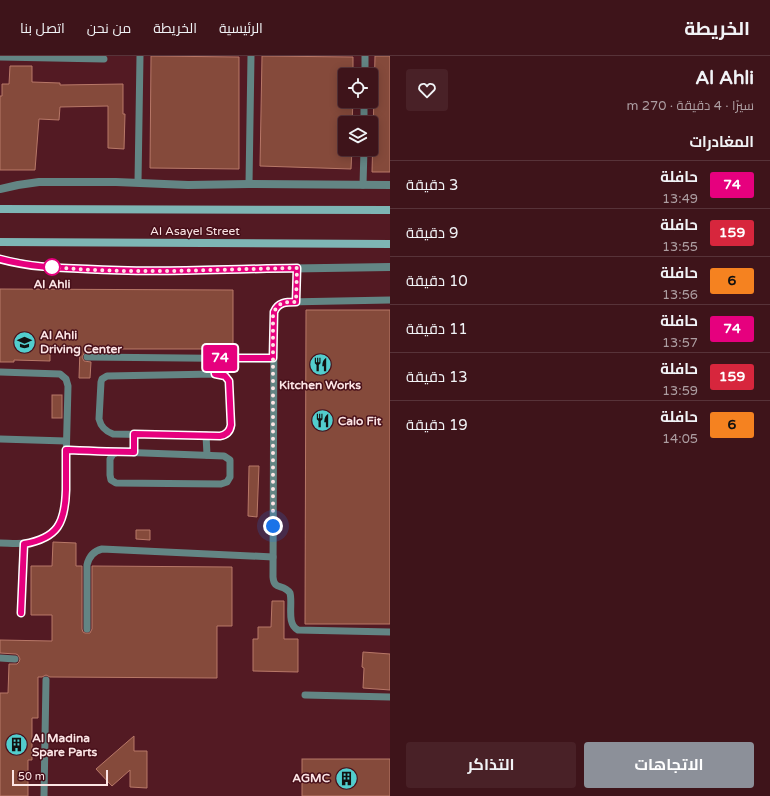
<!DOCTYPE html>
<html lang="ar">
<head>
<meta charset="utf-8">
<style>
	:root { --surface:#3e141a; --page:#492127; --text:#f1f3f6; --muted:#ad9ea2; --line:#573339; --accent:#8c9099 }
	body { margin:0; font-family:"Varela Round",Cairo,sans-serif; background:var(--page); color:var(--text); direction:rtl; height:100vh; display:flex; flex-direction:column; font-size:15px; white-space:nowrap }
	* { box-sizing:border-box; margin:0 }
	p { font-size:13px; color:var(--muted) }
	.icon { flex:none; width:22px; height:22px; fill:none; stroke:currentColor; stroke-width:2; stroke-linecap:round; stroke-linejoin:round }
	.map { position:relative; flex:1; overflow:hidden; direction:ltr }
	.details { display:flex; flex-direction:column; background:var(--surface); width:380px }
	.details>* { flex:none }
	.badge { padding:0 8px; border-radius:3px; font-size:14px; line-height:26px }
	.controls { position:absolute; left:338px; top:12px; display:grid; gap:8px }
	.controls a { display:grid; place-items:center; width:40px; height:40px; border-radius:4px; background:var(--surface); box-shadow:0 2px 10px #0003,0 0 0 1px var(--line); font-size:20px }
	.scale { position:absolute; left:12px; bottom:10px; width:96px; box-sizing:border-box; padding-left:4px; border:2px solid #fce5e5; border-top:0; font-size:11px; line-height:14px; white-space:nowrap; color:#fce5e5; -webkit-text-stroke:3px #470f19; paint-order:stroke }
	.you { position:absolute; width:20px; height:20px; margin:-10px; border:3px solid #fff; border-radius:50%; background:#1a73e8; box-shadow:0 0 0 6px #1a73e833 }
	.map>.badge { position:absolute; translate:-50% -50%; box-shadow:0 0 0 2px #fff }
	h2 { padding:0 16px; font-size:15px; line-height:36px }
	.round { display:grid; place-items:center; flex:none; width:42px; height:42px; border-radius:4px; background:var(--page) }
	.overview { display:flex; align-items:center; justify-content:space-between; height:68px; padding:0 16px }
	h1 { font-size:19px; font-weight:700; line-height:30px }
	.primary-button { display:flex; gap:8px; margin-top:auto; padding:8px 16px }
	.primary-button a { flex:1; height:46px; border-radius:4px; background:var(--accent); color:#fff; font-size:16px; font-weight:700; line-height:46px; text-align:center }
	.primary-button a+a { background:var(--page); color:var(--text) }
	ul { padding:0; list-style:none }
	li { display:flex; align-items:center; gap:12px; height:48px; padding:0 16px; border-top:1px solid var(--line) }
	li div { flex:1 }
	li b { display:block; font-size:15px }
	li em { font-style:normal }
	li .badge { min-width:44px; font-weight:700; text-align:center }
	header { display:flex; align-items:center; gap:24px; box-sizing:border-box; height:56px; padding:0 20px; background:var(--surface); border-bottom:1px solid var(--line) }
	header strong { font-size:19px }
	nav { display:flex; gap:22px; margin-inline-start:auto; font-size:14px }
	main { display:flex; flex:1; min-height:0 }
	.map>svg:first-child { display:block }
	.building { fill:#854a3b; stroke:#b87868 }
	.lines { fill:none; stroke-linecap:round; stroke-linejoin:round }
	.service { stroke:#638584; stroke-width:7 }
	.minor { stroke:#638584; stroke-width:8 }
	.secondary { stroke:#7eb5b4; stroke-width:8 }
	.line-casing { stroke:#fff; stroke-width:9 }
	.line { stroke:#e6007e; stroke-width:6 }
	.walk { stroke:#fce5e5; stroke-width:4; stroke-dasharray:0 7.2 }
	.stop-dot { fill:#fff; stroke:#e6007e; stroke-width:2 }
	.labels { text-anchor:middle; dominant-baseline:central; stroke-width:3; stroke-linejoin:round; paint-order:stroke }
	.street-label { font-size:12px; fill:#fce5e5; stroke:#470f19 }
	.stop-label { font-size:12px; font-weight:bold; fill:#fce5e5; stroke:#470f19 }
	.poi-label { font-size:12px; font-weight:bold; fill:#fce5e5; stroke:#470f19; text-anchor:start }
</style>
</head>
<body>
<header>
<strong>الخريطة</strong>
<nav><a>الرئيسية</a><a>الخريطة</a><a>من نحن</a><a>اتصل بنا</a></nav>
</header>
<main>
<section class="details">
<div class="overview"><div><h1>Al Ahli</h1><p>سيرًا · 4 دقيقة · 270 m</p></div><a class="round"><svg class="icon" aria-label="heart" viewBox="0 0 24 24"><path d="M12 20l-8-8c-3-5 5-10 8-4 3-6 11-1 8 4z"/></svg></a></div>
<h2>المغادرات</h2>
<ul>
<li><span class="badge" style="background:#e6007e;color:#fff">74</span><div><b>حافلة</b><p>13:49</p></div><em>3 دقيقة</em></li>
<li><span class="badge" style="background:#d7263d;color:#fff">159</span><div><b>حافلة</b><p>13:55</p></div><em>9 دقيقة</em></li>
<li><span class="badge" style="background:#f58220;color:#111">6</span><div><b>حافلة</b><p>13:56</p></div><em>10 دقيقة</em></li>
<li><span class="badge" style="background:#e6007e;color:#fff">74</span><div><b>حافلة</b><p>13:57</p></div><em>11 دقيقة</em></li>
<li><span class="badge" style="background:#d7263d;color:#fff">159</span><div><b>حافلة</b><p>13:59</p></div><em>13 دقيقة</em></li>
<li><span class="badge" style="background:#f58220;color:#111">6</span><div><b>حافلة</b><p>14:05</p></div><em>19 دقيقة</em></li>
</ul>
<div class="primary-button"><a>الاتجاهات</a><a>التذاكر</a></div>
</section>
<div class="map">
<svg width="390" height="740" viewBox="0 0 390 740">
	<rect width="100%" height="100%" fill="#531a23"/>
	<g class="building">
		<polygon points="151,0 239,1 239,113 150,112"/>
		<polygon points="262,0 353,1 353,19 345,19 345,45 353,45 352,67 345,67 345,93 352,93 351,113 260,110"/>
		<polygon points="375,0 390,0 390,116 372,116"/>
		<polygon points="10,10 32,10 32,26 60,27 60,29 123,28 123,58 125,58 124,93 108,92 108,50 60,51 59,64 39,63 35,114 0,114 0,40 2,40 2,28 9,28"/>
		<polygon points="0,233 233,234 233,293 91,293 91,296 85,296 82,301 84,305 91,306 90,322 79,322 80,293 50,293 50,305 14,304 14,306 0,306"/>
		<polygon points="306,254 390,254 390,568 305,568"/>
		<rect x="52" y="339" width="10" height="23"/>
		<polygon points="249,410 259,410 257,461 248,460"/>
		<polygon points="136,474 150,474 150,484 136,483"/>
		<polygon points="53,486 76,487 76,510 82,510 82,573 83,576 85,577 90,577 92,573 92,510 232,511 232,570 217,570 217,622 50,621 46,619 42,621 38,621 38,662 32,662 32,704 28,704 28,740 0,740 0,637 8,637 9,608 17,608 19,606 20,603 18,599 16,598 0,597 0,584 52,585 52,559 31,559 31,510 52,510"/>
		<polygon points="272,545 284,545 284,583 298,583 298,616 253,615 253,583 258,583 258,571 271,571"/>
		<polygon points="363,596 390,598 390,634 363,632 364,612 362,611"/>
		<polygon points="134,680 134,695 147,695 147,732 130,731 130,714 112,730 96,713"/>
		<rect x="302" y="703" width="88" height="37"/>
	</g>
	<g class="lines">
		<g class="service">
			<polyline points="0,1 104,3"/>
			<polyline points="365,19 365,0"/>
			<polyline points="364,67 364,45"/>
			<polyline points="138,126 140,0"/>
			<polyline points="249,128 251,0"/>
			<polyline points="363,129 364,93"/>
			<path d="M390 244 287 246C281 247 277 250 274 256L273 521C274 535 283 527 290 537 293 548 286 568 298 574L390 576"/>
			<polyline points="296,246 297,212"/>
			<polyline points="87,301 273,303"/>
			<polyline points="213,302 215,318"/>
			<path d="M0 316 60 318 66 323 68 330 65 445C64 469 50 484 26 487 17 488 8 487 0 487"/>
			<path d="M215 318 225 320 229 325 231 369C230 374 228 377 223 380L113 378C105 375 101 371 99 363L101 326 102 323 107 320Z"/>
			<polyline points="134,378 134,397"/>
			<polyline points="206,379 207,399"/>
			<polyline points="0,383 66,385"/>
			<polyline points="66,394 106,395 115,397"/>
			<polygon points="118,396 224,400 230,404 230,421 227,426 221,428 116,427 111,424 110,419 110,403 113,398"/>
			<polyline points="21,557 23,488"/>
			<path d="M87 573V509C89 500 94 495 102 493L273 501"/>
			<polyline points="0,602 15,603"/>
			<polyline points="305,639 390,641"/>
			<polyline points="44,740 46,624"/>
		</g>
		<g class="minor">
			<polyline points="0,133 18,129 39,126 116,126 188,129 249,128 390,129"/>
			<path d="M0 203C27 210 56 212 84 213 121 215 159 215 196 214 261 213 325 212 390 211"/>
		</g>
		<g class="secondary">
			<polyline points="0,153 390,154"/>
			<polyline points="0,186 390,188"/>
		</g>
	</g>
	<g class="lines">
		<defs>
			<path id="line" d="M0 203C29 211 58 212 87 213 157 217 227 213 297 212L296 246C286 246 278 246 274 256L273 302H213L215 318 225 320 229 325 231 369C230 375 227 379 220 380L134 378V396C111 396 89 395 66 394 66 408 66 421 66 434 65 467 58 482 24 488L21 557"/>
		</defs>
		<use href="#line" class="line-casing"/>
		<use href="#line" class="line"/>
		<path class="walk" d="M52 211C133 219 216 213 297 212L296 246C285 246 276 246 273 260V470"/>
	</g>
	<defs>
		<symbol id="school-disc" viewBox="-11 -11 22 22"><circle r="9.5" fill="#52cdcd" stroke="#470f19"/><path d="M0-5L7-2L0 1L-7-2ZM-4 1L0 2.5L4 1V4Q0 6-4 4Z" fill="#111"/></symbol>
		<symbol id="restaurant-disc" viewBox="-11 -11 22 22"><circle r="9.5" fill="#52cdcd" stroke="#470f19"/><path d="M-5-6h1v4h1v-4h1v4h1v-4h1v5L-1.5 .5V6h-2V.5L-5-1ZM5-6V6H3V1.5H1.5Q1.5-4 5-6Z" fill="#111"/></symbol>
		<symbol id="building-disc" viewBox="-11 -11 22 22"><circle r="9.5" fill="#52cdcd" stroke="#470f19"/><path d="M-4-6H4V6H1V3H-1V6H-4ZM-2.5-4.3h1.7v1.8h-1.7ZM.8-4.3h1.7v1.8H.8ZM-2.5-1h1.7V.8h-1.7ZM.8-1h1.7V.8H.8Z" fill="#111"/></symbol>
	</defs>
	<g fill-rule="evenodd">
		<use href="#school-disc" x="12" y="274" width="25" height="25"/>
		<use href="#restaurant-disc" x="308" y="296" width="25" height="25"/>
		<use href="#restaurant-disc" x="310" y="352" width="25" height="25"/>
		<use href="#building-disc" x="4" y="676" width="25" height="25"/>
		<use href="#building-disc" x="334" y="710" width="25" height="25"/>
	</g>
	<circle class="stop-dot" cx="52" cy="211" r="8"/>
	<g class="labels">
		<g class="street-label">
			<text x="195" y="175">Al Asayel Street</text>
		</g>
		<g class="stop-label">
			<text x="52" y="228">Al Ahli</text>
		</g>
		<g class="poi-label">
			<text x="40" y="279">Al Ahli<tspan x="40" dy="14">Driving Center</tspan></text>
			<text x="320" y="329" text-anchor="middle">Kitchen Works</text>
			<text x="338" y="365">Calo Fit</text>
			<text x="32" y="682">Al Madina<tspan x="32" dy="14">Spare Parts</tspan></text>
			<text x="330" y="722" text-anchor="end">AGMC</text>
		</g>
	</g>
</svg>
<div class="controls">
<a><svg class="icon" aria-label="locate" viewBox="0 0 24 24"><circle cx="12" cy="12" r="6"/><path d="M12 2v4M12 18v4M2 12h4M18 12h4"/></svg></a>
<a><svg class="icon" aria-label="layers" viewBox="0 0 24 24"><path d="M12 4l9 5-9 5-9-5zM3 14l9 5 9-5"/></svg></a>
</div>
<div class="scale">50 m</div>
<div class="you" style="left:273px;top:470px"></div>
<b class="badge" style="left:220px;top:302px;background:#e6007e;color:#fff">74</b>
</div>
</main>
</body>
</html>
